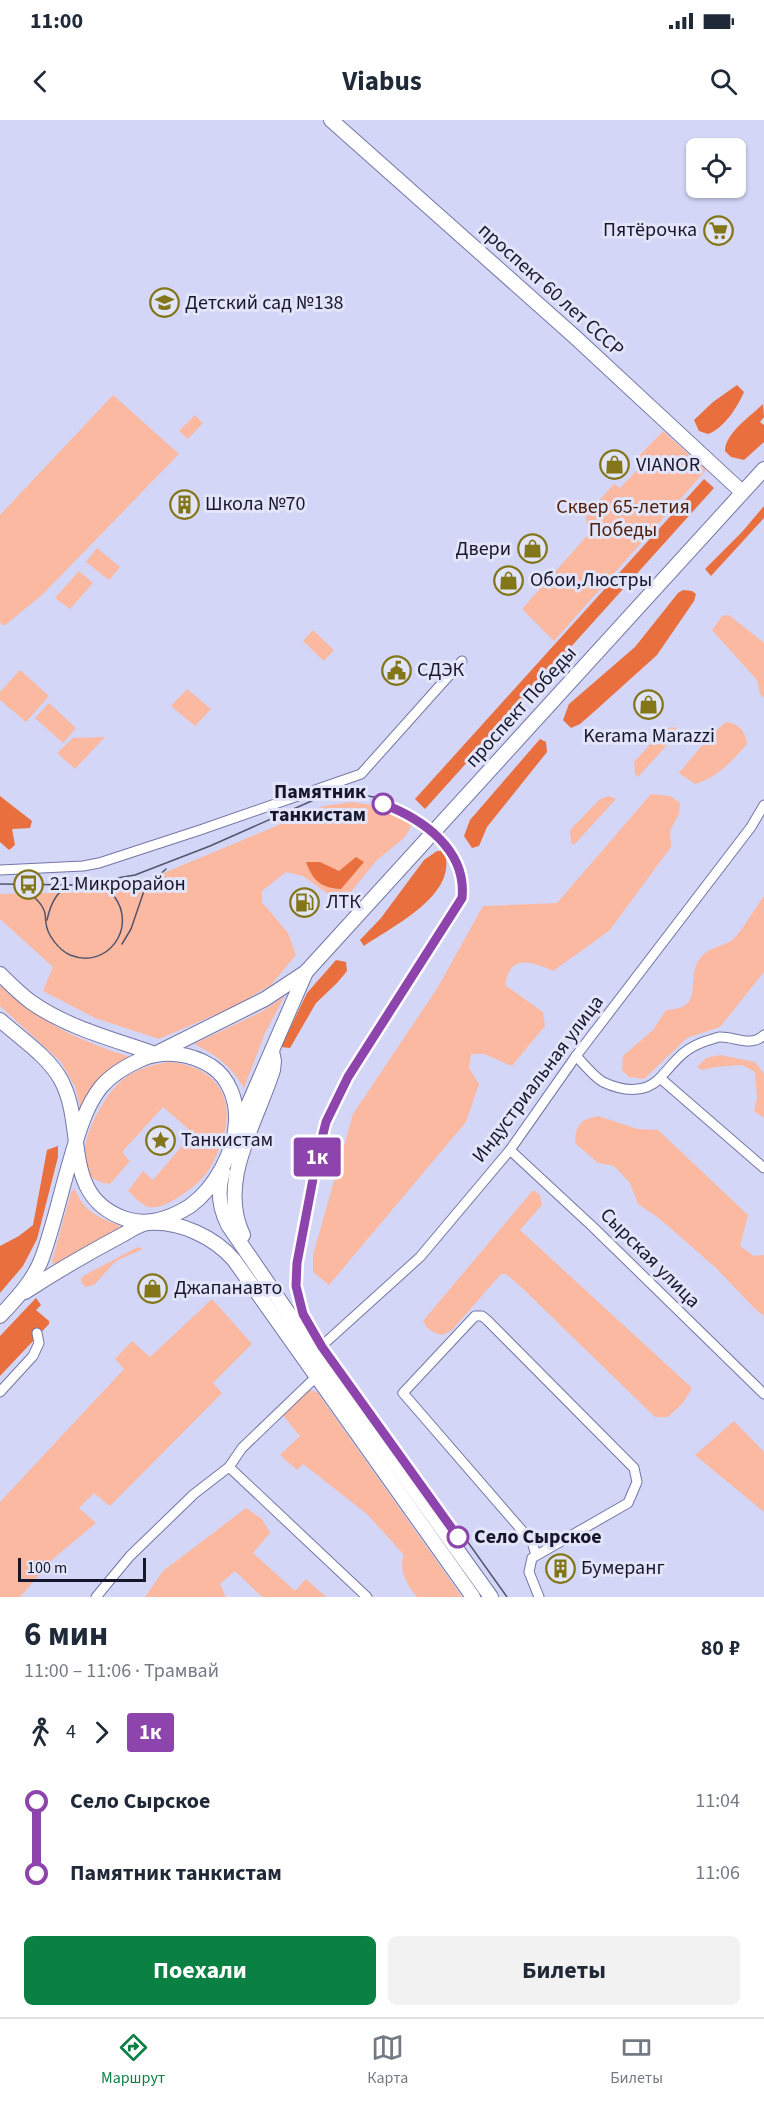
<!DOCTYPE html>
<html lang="ru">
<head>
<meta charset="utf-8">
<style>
	:root { --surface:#fff; --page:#f2f2f3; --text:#1f2937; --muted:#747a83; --line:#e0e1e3; --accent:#0b8043 }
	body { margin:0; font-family:"Source Sans 3",sans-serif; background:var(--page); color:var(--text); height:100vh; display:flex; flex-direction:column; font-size:22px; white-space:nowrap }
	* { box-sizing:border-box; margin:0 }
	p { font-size:20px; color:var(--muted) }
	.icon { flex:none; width:33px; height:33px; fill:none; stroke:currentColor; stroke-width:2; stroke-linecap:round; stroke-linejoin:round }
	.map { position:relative; height:1477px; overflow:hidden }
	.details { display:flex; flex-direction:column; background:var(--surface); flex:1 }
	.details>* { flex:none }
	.badge { padding:0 12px; border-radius:4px; font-size:21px; line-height:39px }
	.controls { position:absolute; left:686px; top:18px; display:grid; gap:12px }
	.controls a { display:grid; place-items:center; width:60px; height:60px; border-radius:9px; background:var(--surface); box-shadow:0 2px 4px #0004; font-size:30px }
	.scale { position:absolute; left:18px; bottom:15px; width:128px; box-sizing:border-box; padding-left:6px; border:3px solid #16172a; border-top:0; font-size:16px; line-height:21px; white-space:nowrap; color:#16172a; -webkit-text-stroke:4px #e2e4fa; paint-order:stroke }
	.map>.badge { position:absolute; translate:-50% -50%; box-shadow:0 0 0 3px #fff }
	.legs { display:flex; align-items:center; gap:9px; height:66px; padding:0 24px; font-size:20px }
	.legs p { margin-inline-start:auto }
	.summary { display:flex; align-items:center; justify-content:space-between; height:102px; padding:0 24px }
	h1 { font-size:33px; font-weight:700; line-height:45px }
	.button { display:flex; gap:12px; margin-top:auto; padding:12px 24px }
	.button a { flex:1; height:69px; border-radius:9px; background:var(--accent); color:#fff; font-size:24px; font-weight:700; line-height:69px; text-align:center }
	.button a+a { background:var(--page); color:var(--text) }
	ul { padding:0 24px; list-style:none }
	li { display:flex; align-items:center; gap:21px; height:72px; font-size:22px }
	li i { display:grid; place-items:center; width:9px; height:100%; margin:0 8px; background:currentColor }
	li i::after { content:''; width:15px; height:15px; margin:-8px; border:4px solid; border-radius:50%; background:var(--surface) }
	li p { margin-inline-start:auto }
	li:first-child i { background:linear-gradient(#0000 50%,currentColor 0) }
	li:last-child i { background:linear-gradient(currentColor 50%,#0000 0) }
	.status { display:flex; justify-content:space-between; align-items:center; height:42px; padding:0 30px; background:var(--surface); direction:ltr }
	.status svg { height:16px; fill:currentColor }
	header { display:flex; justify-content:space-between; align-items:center; height:78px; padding:0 24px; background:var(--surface); font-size:27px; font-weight:700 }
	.menu { display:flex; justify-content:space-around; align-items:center; height:84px; border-top:2px solid var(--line); background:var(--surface); font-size:16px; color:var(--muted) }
	.menu a { display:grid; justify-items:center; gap:3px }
	.menu .current { color:var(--accent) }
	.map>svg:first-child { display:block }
	.green { fill:#fcb9a1 }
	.forest { fill:#e96f3e }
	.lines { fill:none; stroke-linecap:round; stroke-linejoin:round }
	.minor-casing { stroke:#7376a7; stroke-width:11 }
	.secondary-casing { stroke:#7376a7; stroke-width:16 }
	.minor { stroke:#fff; stroke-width:9 }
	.secondary { stroke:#fff; stroke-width:14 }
	.tram { stroke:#53556c; stroke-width:1.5 }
	.line-1-casing { stroke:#fff; stroke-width:14 }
	.line-1 { stroke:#8e44ad; stroke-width:9 }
	.stop-1-dot { fill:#fff; stroke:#8e44ad; stroke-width:3 }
	.labels { text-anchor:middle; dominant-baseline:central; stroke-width:6; stroke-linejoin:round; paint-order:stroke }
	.poi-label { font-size:20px; fill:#16172a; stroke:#e2e4fa; text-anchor:start }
	.street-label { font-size:20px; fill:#16172a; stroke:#e2e4fa }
	.park-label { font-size:20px; fill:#4f200c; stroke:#e2e4fa }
	.stop-label { font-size:20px; font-weight:bold; fill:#16172a; stroke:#e2e4fa; text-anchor:end }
</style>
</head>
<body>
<div class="status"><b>11:00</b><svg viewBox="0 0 49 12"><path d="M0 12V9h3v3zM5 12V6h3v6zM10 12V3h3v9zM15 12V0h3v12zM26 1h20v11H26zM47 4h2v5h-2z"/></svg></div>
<header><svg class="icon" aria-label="back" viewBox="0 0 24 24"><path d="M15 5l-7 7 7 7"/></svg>Viabus<svg class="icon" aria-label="search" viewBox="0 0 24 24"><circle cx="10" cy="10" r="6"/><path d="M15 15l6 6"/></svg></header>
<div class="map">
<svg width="764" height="1477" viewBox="0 0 764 1477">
	<rect width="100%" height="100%" fill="#d3d6f6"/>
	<g class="green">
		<polygon points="113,275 179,334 41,476 4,506 0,502 0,395"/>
		<polygon points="195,295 203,303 188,319 179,311"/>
		<polygon points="663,311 706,350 554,521 522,489 592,410 586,403 586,395 614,364 620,368 644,343 639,336"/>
		<polygon points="97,428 120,447 109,460 86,442"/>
		<polygon points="79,451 93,463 70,489 55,478"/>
		<polygon points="729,495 764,523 764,578 760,574 757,560 712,510 722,496"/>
		<polygon points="313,510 334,530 324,541 303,521"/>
		<polygon points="20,550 49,576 26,602 0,580 0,572"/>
		<polygon points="187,569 211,589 195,606 171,586"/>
		<polygon points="49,583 76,608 63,623 35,598"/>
		<path d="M726 602C740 604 745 611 747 624 732 641 717 658 695 664L679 653 709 617Z"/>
		<polygon points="673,607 680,611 638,657 635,654 634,642 663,610"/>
		<polygon points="105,617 75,649 57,633 73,618"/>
		<path d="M651 674 670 676 680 683 679 694 670 711 671 727 609 811 553 851C532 842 510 833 505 865L543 892 545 906 512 946 484 934H471L469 948 479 964 466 1002 329 1165 313 1152V1135L353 994 438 867 483 786 557 783Z"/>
		<polygon points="609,676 616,679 574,725 571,722 570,710 600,679"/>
		<polygon points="352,682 402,689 414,701 405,717 376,741 347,777 335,779 303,756 286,752 262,771 262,782 288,813 296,835 271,865 233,887 159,919 95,898 43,871 53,847 0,799 0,774 84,772 130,767 324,686"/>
		<path d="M764 776V852L720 907 687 918 644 959 629 957 622 950 623 936 653 910 666 890C709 888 682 858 702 836 710 827 721 827 731 821 739 816 757 785 764 776Z"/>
		<path d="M0 866C43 905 81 921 136 939L82 995 75 967 61 942 0 886Z"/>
		<path d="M285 876 265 913 244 968C230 945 218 936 194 924L261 892Z"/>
		<polygon points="720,935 755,942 764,954 764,998 754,991 757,978 755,952 742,945 715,947 702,950 697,947 706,938"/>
		<path d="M169 942C218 946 239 981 220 1027 216 1036 211 1048 205 1055 196 1066 184 1074 172 1081 165 1085 153 1090 146 1086 139 1083 133 1075 128 1071L143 1051 153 1060 193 1013 163 987 122 1032 130 1041 110 1064C105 1063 100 1062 96 1060 66 1042 101 980 118 964 132 950 150 945 169 942Z"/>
		<path d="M598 996 638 1009 658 1010 748 1095 740 1126 754 1136 764 1135V1196L756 1190 716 1148 660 1099 638 1084 630 1063 614 1046 598 1043 575 1023C576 1004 580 1000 598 996Z"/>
		<path d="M75 1069C83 1091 99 1098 119 1105V1108L54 1145 52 1141 71 1072Z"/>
		<path d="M533 1070 540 1075 542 1085 520 1110 692 1268 683 1283 668 1297H655L519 1165 506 1154H501L452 1210 443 1215C434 1213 428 1211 423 1201Z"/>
		<polygon points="138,1127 143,1129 116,1141 94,1165 86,1167 82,1164 81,1159 83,1156"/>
		<polygon points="212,1179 252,1224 213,1263 222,1273 110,1386 94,1373 79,1388 96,1403 54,1438 20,1477 0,1477 0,1382 124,1249 115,1239 132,1221 150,1237"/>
		<path d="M309 1270 317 1272 462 1477H417C407 1465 398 1450 404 1435L367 1394 303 1344 297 1350 280 1335 300 1316 282 1294Z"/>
		<polygon points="734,1301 764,1332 764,1392 695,1335"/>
		<polygon points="246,1388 262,1399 270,1413 253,1433 295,1471 306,1459 326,1477 262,1477 235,1451 220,1464 226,1477 145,1477 163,1451"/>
	</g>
	<g class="forest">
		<path d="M737 265 744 272C737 288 724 308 708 314L699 311 694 300 713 282Z"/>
		<path d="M763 284 764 297 760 302 764 305V322L744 340 731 337 725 331C725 313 751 296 763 284Z"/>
		<polygon points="704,359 714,368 425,689 415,679"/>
		<polygon points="764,386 764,398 711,456 705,449 742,412"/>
		<polygon points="683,470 692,471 696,474 694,481 657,535 596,590 580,604 571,608 563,600 569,584 635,527 678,473"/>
		<polygon points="540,619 546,622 547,632 487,707 479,726 472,728 464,716 470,700"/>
		<polygon points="0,676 32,701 30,708 12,709 15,725 9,730 0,722"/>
		<path d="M437 731H444C460 774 393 806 364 826L360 820 381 798 424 740Z"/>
		<path d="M356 737 364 742 341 769C321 768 313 761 306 742H320L339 751Z"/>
		<polygon points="336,840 346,842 347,851 337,863 316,883 290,928 281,927 307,873"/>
		<polygon points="58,1026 58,1037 37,1119 23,1146 0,1173 0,1126 19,1116 33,1105 47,1030"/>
		<polygon points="36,1178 41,1185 36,1190 49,1201 49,1204 0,1256 0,1216"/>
	</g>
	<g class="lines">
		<defs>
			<g id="minor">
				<polyline points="0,750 83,746 99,743 200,710 361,654 462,541"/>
				<path d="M576 936C584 944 593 956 603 962 622 971 644 974 659 959 675 942 682 929 706 921 710 920 715 918 719 917 735 916 750 928 764 915"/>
				<polyline points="660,958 764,1048"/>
				<polyline points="510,1030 593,1107 764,1274"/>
				<polyline points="315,1232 420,1137 510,1030 576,936 751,707 764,685"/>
				<polyline points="0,1272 33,1236 39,1223 37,1213"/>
				<polyline points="229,1347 367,1477"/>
				<polyline points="536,1435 532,1422 403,1273 475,1196 482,1196 487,1200 634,1348 637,1362 628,1383 532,1438 529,1452 539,1477"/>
				<polyline points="96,1477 130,1436 194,1374 229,1347 242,1328 317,1256"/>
			</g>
			<g id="secondary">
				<polyline points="331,0 575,217 742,372"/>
				<path d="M0 854C10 864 20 874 31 882 68 908 113 919 155 934"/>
				<path d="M0 900C20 918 48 936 61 960 87 1008 60 1077 126 1099 148 1106 171 1098 190 1086 215 1068 235 1031 236 1001 237 980 229 958 211 946 190 933 164 930 142 939 126 946 112 954 101 967 85 987 78 1014 71 1038 61 1071 54 1105 42 1138 34 1160 16 1179 0 1196"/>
				<polyline points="159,932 265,879 306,852 764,349"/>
				<polyline points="239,1006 306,852"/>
				<path d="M223 1052C217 1071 219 1087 228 1105L315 1232 491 1477"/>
				<path d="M243 1115C217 1061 257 1002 273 950L274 941 272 931"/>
				<path d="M25 1172C57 1151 90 1132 124 1114 131 1110 141 1103 149 1103 180 1101 214 1117 234 1140L473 1477"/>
			</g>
		</defs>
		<use href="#minor" class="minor-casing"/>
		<use href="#secondary" class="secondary-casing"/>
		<use href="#minor" class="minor"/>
		<use href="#secondary" class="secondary"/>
		<g class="tram">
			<path d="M0 764 75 765 135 755 210 726 316 679C362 667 408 680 442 715 451 723 459 733 463 745 467 757 467 769 467 781L354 956 333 999 319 1051 300 1153 301 1174 310 1197 326 1223 507 1477"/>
			<path d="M20 769C30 774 39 779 44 790 46 794 45 798 46 803 47 815 59 830 70 835 107 850 138 808 114 776 109 769 98 767 90 764"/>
			<path d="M47 800C50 786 56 770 71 765"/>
			<polyline points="122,824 131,809 145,768 166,749"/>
		</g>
	</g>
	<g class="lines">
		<defs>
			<path id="line-1" d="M383 684C423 699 467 730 462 778L348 957 326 1002 317 1038 297 1143 296 1166 303 1194 322 1227 458 1417"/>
		</defs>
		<use href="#line-1" class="line-1-casing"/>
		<use href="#line-1" class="line-1"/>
	</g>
	<defs>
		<symbol id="supermarket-ring" viewBox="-11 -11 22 22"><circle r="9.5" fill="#e2e4fa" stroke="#827619" stroke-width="1.5"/><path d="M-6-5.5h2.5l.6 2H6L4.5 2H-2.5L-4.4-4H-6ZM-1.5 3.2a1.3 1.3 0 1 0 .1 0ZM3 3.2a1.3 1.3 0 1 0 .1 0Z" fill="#827619"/></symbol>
		<symbol id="school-ring" viewBox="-11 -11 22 22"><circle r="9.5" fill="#e2e4fa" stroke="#827619" stroke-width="1.5"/><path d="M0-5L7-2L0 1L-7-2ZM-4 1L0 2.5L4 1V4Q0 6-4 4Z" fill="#827619"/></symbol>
		<symbol id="shop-ring" viewBox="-11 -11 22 22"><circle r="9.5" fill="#e2e4fa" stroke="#827619" stroke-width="1.5"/><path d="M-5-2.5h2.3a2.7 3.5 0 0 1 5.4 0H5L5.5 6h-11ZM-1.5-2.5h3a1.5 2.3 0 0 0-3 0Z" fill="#827619"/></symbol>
		<symbol id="building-ring" viewBox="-11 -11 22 22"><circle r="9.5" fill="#e2e4fa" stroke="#827619" stroke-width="1.5"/><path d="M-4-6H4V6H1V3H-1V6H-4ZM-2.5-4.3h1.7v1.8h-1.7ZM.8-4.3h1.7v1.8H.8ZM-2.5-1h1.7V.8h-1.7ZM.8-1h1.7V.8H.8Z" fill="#827619"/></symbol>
		<symbol id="civic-ring" viewBox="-11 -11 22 22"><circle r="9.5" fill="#e2e4fa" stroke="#827619" stroke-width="1.5"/><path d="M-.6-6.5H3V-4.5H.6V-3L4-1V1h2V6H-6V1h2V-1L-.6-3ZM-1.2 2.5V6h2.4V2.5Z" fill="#827619"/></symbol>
		<symbol id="bus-ring" viewBox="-11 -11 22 22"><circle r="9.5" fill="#e2e4fa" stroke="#827619" stroke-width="1.5"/><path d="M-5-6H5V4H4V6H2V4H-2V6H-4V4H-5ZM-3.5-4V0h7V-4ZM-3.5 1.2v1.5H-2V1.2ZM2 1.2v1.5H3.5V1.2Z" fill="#827619"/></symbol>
		<symbol id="fuel-ring" viewBox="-11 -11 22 22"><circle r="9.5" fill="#e2e4fa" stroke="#827619" stroke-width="1.5"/><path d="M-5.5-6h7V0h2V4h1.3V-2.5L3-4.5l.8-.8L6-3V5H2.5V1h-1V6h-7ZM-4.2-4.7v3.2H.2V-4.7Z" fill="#827619"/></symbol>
		<symbol id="sight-ring" viewBox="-11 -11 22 22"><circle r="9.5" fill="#e2e4fa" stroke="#827619" stroke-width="1.5"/><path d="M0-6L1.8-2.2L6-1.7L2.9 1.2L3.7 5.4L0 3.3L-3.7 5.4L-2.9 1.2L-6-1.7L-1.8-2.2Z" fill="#827619"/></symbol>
	</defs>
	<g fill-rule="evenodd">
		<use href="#supermarket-ring" x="702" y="94" width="33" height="33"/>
		<use href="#school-ring" x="148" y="166" width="33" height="33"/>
		<use href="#shop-ring" x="598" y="328" width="33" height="33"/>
		<use href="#building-ring" x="168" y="368" width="33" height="33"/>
		<use href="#shop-ring" x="516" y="412" width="33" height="33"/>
		<use href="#shop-ring" x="492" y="444" width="33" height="33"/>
		<use href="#civic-ring" x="380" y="534" width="33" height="33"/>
		<use href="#shop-ring" x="632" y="568" width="33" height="33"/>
		<use href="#bus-ring" x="12" y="748" width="33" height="33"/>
		<use href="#fuel-ring" x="288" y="766" width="33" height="33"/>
		<use href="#sight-ring" x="144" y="1004" width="33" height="33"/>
		<use href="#shop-ring" x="136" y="1152" width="33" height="33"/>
		<use href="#building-ring" x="544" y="1432" width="33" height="33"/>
	</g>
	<g class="stop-1-dot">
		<circle cx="383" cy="684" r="10"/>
		<circle cx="458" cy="1417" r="10"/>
	</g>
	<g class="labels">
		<g class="poi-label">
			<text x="697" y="110" text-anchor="end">Пятёрочка</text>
			<text x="185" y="183">Детский сад №138</text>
			<text x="636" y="345">VIANOR</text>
			<text x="205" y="384">Школа №70</text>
			<text x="511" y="429" text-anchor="end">Двери</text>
			<text x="530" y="460">Обои,Люстры</text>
			<text x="417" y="550">СДЭК</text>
			<text x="649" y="616" text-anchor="middle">Kerama Marazzi</text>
			<text x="50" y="764">21 Микрорайон</text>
			<text x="326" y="782">ЛТК</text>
			<text x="181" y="1020">Танкистам</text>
			<text x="174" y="1168">Джапанавто</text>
			<text x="581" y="1448">Бумеранг</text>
		</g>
		<g class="street-label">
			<text transform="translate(551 170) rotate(42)">проспект 60 лет СССР</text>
			<text transform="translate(521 587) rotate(-48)">проспект Победы</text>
			<text transform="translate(538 959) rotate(-53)">Индустриальная улица</text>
			<text transform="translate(650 1138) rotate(45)">Сырская улица</text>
		</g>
		<g class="park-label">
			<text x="623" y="387">Сквер 65-летия<tspan x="623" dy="23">Победы</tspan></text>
		</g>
		<g class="stop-label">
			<text x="366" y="672">Памятник<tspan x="366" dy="23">танкистам</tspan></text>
			<text x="474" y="1417" text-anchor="start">Село Сырское</text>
		</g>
	</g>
</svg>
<div class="controls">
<a><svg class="icon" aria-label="locate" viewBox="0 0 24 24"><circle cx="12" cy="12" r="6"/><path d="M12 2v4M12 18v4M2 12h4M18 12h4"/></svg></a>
</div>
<div class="scale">100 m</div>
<b class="badge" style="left:317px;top:1037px;background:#8e44ad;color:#fff">1к</b>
</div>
<section class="details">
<div class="summary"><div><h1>6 мин</h1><p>11:00 – 11:06 · Трамвай</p></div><b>80 ₽</b></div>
<div class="legs"><svg class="icon" aria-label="walk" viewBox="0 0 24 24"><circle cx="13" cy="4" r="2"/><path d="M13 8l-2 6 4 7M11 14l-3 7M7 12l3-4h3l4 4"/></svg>4<svg class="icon" aria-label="forward" viewBox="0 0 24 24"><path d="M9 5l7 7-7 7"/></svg><b class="badge" style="background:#8e44ad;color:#fff">1к</b></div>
<ul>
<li><i style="color:#8e44ad"></i><b>Село Сырское</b><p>11:04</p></li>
<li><i style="color:#8e44ad"></i><b>Памятник танкистам</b><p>11:06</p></li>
</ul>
<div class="button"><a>Поехали</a><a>Билеты</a></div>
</section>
<nav class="menu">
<a class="current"><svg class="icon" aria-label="directions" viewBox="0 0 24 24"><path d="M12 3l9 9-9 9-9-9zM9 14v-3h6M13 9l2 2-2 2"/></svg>Маршрут</a>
<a><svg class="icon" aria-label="map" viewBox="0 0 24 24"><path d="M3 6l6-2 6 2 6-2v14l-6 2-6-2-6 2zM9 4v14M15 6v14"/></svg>Карта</a>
<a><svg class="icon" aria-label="tickets" viewBox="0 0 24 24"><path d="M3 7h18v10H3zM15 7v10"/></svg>Билеты</a>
</nav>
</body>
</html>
